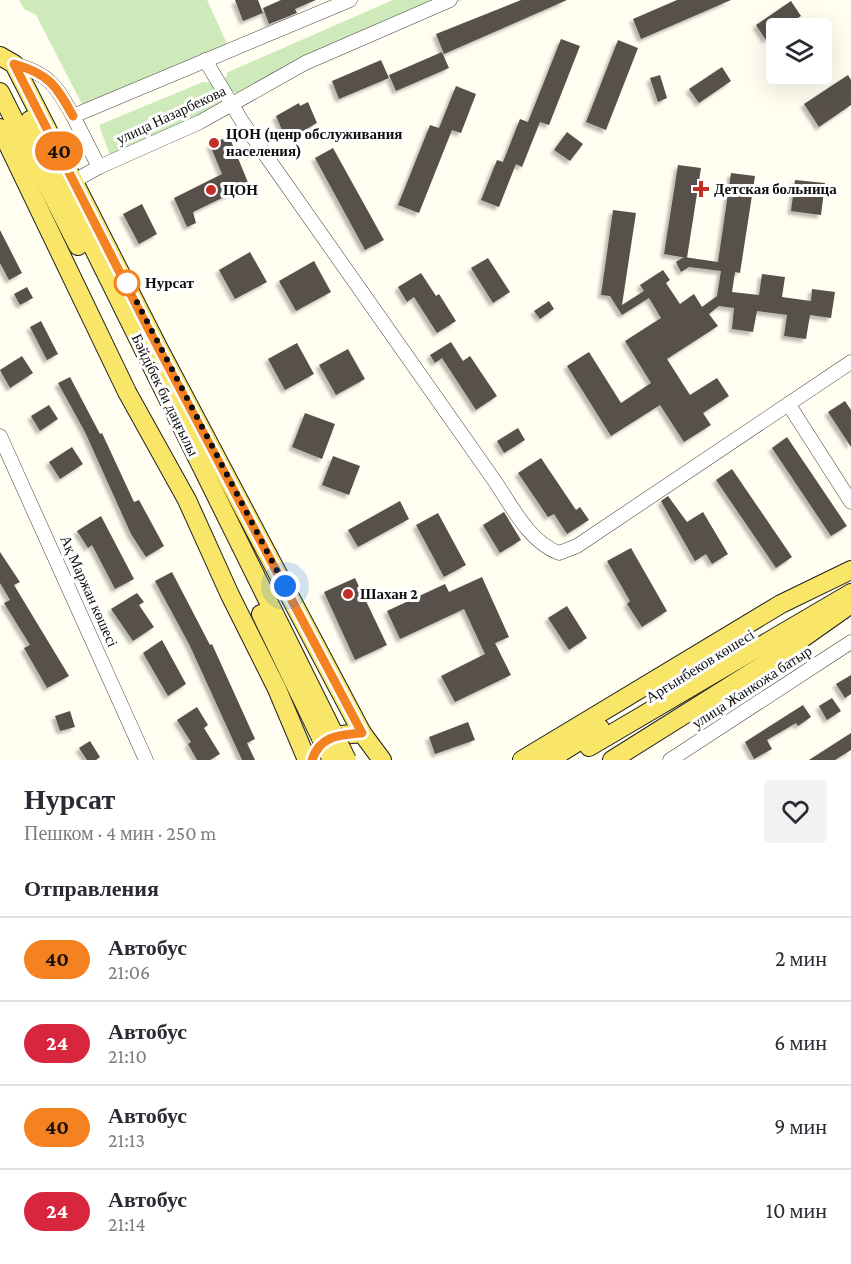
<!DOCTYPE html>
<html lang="ru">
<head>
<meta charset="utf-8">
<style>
	:root { --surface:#fff; --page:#f2f2f3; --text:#2b2b33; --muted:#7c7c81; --line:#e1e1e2 }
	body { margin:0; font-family:"Crimson Pro",serif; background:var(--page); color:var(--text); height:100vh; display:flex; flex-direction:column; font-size:22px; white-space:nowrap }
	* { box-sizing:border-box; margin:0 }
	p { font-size:20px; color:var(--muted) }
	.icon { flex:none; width:33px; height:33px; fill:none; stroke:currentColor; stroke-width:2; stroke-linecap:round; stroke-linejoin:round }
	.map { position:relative; height:760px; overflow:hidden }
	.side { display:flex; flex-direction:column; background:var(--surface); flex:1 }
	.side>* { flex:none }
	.badge { padding:0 12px; border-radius:20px; font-size:21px; line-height:39px }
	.controls { position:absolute; left:766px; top:18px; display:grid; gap:12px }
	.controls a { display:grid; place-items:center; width:66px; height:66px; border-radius:6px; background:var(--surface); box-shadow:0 6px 24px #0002; font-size:30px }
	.you { position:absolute; width:30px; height:30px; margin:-15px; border:4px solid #fff; border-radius:50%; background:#1a73e8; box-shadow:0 0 0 9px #1a73e833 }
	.map>.badge { position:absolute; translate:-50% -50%; box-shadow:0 0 0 3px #fff }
	h2 { padding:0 24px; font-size:22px; line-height:54px }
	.round { display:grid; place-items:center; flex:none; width:63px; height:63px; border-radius:6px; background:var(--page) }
	.head { display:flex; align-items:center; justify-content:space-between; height:102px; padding:0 24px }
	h1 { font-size:28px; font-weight:800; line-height:45px }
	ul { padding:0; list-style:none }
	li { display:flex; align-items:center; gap:18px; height:84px; padding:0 24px; border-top:2px solid var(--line) }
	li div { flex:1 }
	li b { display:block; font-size:22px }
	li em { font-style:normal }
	li .badge { min-width:66px; font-weight:700; text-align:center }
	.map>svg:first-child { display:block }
	.green { fill:#ceeaba }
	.building { fill:#58514b; filter:url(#shadow) }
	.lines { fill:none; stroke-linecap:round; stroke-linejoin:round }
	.minor-casing { stroke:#424242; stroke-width:15 }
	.major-casing { stroke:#202020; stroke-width:20 }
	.minor { stroke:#fff; stroke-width:14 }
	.major { stroke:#f9e567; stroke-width:18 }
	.major-bridge-casing { stroke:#202020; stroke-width:20; stroke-linecap:butt }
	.major-bridge { stroke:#f9e567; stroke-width:18 }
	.line-casing { stroke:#fff; stroke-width:14 }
	.line { stroke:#f58220; stroke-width:9 }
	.walk { stroke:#0f0f0f; stroke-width:6; stroke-dasharray:0 10.8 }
	.poi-dot { fill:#c12f25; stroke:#fff; stroke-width:2 }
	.stop-dot { fill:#fff; stroke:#f58220; stroke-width:3 }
	.labels { text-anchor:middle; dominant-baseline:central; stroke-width:6; stroke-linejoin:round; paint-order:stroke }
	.street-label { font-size:15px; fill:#0f0f0f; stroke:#fff }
	.poi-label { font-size:15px; font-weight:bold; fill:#0f0f0f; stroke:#fff; text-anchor:start }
	.stop-label { font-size:15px; font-weight:bold; fill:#0f0f0f; stroke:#fff; text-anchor:start }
</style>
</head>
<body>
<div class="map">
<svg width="851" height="760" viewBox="0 0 851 760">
	<defs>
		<filter id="shadow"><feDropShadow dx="-3.5" dy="3.5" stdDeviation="1.5" flood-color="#0004"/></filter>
	</defs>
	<rect width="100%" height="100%" fill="#fffef1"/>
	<g class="green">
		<polygon points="19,0 207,0 227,44 83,106 36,15 24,9"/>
		<polygon points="393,0 462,0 242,94 237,94 230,89 225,79 228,72"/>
		<path d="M203 82C215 81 219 90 221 101L217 108 112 161 99 125Z"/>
	</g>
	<g class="building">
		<polygon points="235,0 258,0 263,13 243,21"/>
		<polygon points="281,0 316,0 295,9 297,13 269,24 263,8"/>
		<polygon points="521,0 567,0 444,54 436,34"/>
		<polygon points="677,0 731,0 641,39 633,19"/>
		<polygon points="791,1 801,16 783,28 777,28 777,32 766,40 756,25"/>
		<polygon points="561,39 580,46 549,125 540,122 522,167 516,164 499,207 481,200 497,160 503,162 520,119 528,122"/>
		<polygon points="618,40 638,48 606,130 586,122"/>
		<polygon points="442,52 449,68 396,91 389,75"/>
		<polygon points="381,60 389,78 339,99 332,81"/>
		<polygon points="722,67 731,81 699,103 689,89"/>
		<polygon points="660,75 667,98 658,102 650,78"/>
		<polygon points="848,75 851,80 851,105 819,127 804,104"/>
		<polygon points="456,86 476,94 461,133 452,130 419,213 398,205 430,125 439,128"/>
		<polygon points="308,102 317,123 294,136 293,133 285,137 276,116 299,103 300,106"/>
		<polygon points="567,132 583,144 570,161 554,150"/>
		<polygon points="229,136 249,185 193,212 196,223 187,227 174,198 222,174 210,145"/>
		<polygon points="333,148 384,240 365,250 315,158"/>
		<polygon points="678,165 701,168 687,258 664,254"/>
		<polygon points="731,173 755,176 740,273 735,272 732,292 759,295 762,274 785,277 782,297 811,301 812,289 835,292 831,318 810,315 806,339 784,336 787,315 757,311 753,332 732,329 734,308 719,306 709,314 718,326 667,359 690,395 717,378 729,396 703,413 711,425 684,442 660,405 611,436 567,366 589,352 621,403 651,383 625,341 661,318 649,298 622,315 610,296 601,295 613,210 636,213 622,305 644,291 640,285 663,270 670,280 666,283 680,304 694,294 702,307 717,296 721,271 689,267 681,272 676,262 684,257 718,262"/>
		<polygon points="795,180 825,183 821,215 791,211"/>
		<polygon points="142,204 157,234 139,244 123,214"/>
		<polygon points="0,230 22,273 9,280 0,263"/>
		<polygon points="250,252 267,282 235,299 219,270"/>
		<polygon points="488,258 510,292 493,303 471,268"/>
		<polygon points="314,261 331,292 296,311 279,281"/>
		<polygon points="421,273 436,296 439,294 456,321 437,333 414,297 407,302 398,287"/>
		<polygon points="27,287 33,298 20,305 14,294"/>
		<polygon points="549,301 554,309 540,319 534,311"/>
		<polygon points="41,321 58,354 47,360 30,327"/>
		<polygon points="451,342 463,361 470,356 497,396 476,410 442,358 435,363 430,355"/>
		<polygon points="297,343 314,374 285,390 268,359"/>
		<polygon points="348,349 365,379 336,395 319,365"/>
		<polygon points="22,356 33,373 10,388 0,370"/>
		<polygon points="70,377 100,434 102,433 134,502 139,500 164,546 146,557 131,534 85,432 58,383"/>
		<polygon points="845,401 851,410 851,447 828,412"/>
		<polygon points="49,405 58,419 40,431 31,416"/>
		<polygon points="305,413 335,424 322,459 292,447"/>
		<polygon points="518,428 525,440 504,453 497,441"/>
		<polygon points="787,437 847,526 831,536 772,448"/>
		<polygon points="72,447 83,464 60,479 49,462"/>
		<polygon points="333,456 360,466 349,495 322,485"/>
		<polygon points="541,458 576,510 580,507 589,520 567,534 554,514 548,517 518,473"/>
		<polygon points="732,469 792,557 776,568 716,480"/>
		<polygon points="668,496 687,522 703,512 728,554 712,564 706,554 695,561 661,501"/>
		<polygon points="400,501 409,519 358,547 348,530"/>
		<polygon points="504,512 521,540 500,553 483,525"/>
		<polygon points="438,513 466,565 444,577 416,525"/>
		<polygon points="101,516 134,579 115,589 92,545 88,548 77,531"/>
		<polygon points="631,548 667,611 642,627 627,604 630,601 607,561"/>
		<polygon points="0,552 20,582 14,585 69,676 47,688 24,648 30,645 4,603 10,600 0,583"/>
		<polygon points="172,572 210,645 212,644 255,739 247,743 255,760 242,760 190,646 155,581"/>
		<polygon points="482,577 509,637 495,643 511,675 455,702 441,676 485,654 464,609 400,639 387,611 445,584 449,592"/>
		<polygon points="355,578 387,645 355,660 324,592"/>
		<polygon points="137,593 144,602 139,605 154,627 133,641 111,609"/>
		<polygon points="567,606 587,638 569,650 548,618"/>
		<polygon points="162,640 186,684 168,696 143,653"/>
		<polygon points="851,675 851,694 845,698 836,684"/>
		<polygon points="832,698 841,711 827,720 819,706"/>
		<polygon points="803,705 811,717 798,726 796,723 767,740 772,749 754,759 745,742"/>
		<polygon points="197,707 208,725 204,728 220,754 210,760 197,760 188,744 191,742 177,720"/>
		<polygon points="70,711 75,727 60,731 55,716"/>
		<polygon points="468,722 475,740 435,754 429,737"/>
		<polygon points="851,733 851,750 835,760 809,760"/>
		<polygon points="90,741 100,757 96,760 87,760 79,748"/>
	</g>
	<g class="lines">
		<defs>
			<g id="minor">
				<path d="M205 60 243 123 494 480C511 505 529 542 559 553L577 546 851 362"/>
				<path d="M14 64C49 74 56 85 73 116"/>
				<polyline points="99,167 73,116 350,0"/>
				<polyline points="74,181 99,167 200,122 305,63 450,0"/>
				<polyline points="789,405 851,502"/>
				<polyline points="0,436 146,760"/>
				<polyline points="670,760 851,642"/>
			</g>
			<g id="major">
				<polyline points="0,56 14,64 159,349 362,733"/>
				<polyline points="0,92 78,246"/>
				<polyline points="30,120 333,732"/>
				<polyline points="0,128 127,392 187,500 230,595 277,689 307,760"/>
				<polyline points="261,614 321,738"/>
				<polyline points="324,741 331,736 362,733 382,760"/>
				<polyline points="589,747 851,593"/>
				<polyline points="522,760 781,604 851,570"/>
				<polyline points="549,760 600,728"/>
				<polyline points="612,760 776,657 844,609"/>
			</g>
		</defs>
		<use href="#minor" class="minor-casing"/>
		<use href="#major" class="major-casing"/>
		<use href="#minor" class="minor"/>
		<use href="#major" class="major"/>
		<defs>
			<g id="major-bridge">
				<polyline points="333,732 347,760"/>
				<polyline points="321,738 332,760"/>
			</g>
		</defs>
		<use href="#major-bridge" class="major-bridge-casing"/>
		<use href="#major-bridge" class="major-bridge"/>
	</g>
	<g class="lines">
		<defs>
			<path id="line" d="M73 116C56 85 49 74 14 64L150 332 362 733C340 735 320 735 312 760"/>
		</defs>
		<use href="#line" class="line-casing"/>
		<use href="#line" class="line"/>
		<polyline class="walk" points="127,283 285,586"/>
	</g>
	<g class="poi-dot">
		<circle cx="214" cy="143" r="6"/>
		<path d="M698 180h6v6h6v6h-6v6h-6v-6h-6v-6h6z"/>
		<circle cx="211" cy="190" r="6"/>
		<circle cx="348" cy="594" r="6"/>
	</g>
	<circle class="stop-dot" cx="127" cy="283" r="12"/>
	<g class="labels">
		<g class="street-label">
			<text transform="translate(171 115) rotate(-25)">улица Назарбекова</text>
			<text transform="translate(165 395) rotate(64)">Бәйдібек би даңғылы</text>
			<text transform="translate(89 591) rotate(66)">Ақ Маржан көшесі</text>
			<text transform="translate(700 666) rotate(-32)">Арғынбеков көшесі</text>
			<text transform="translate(752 687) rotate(-33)">улица Жанкожа батыр</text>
		</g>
		<g class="poi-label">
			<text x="226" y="134">ЦОН (ценр обслуживания<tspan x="226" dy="17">населения)</tspan></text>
			<text x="714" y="189">Детская больница</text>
			<text x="223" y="190">ЦОН</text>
			<text x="360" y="594">Шахан 2</text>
		</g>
		<g class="stop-label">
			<text x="145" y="283">Нурсат</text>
		</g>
	</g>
</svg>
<div class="controls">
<a><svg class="icon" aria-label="layers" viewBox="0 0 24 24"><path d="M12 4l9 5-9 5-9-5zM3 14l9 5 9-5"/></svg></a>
</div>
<div class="you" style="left:285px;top:586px"></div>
<b class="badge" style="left:59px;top:151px;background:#f58220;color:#111">40</b>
</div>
<section class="side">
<div class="head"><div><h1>Нурсат</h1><p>Пешком · 4 мин · 250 m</p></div><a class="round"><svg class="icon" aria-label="heart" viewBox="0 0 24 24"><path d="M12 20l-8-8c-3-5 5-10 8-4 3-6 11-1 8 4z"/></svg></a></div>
<h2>Отправления</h2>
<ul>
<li><span class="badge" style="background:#f58220;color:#111">40</span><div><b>Автобус</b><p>21:06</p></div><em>2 мин</em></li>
<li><span class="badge" style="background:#d7263d;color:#fff">24</span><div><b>Автобус</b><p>21:10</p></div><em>6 мин</em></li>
<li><span class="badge" style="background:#f58220;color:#111">40</span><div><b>Автобус</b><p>21:13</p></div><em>9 мин</em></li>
<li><span class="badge" style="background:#d7263d;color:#fff">24</span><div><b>Автобус</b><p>21:14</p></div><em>10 мин</em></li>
</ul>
</section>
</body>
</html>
